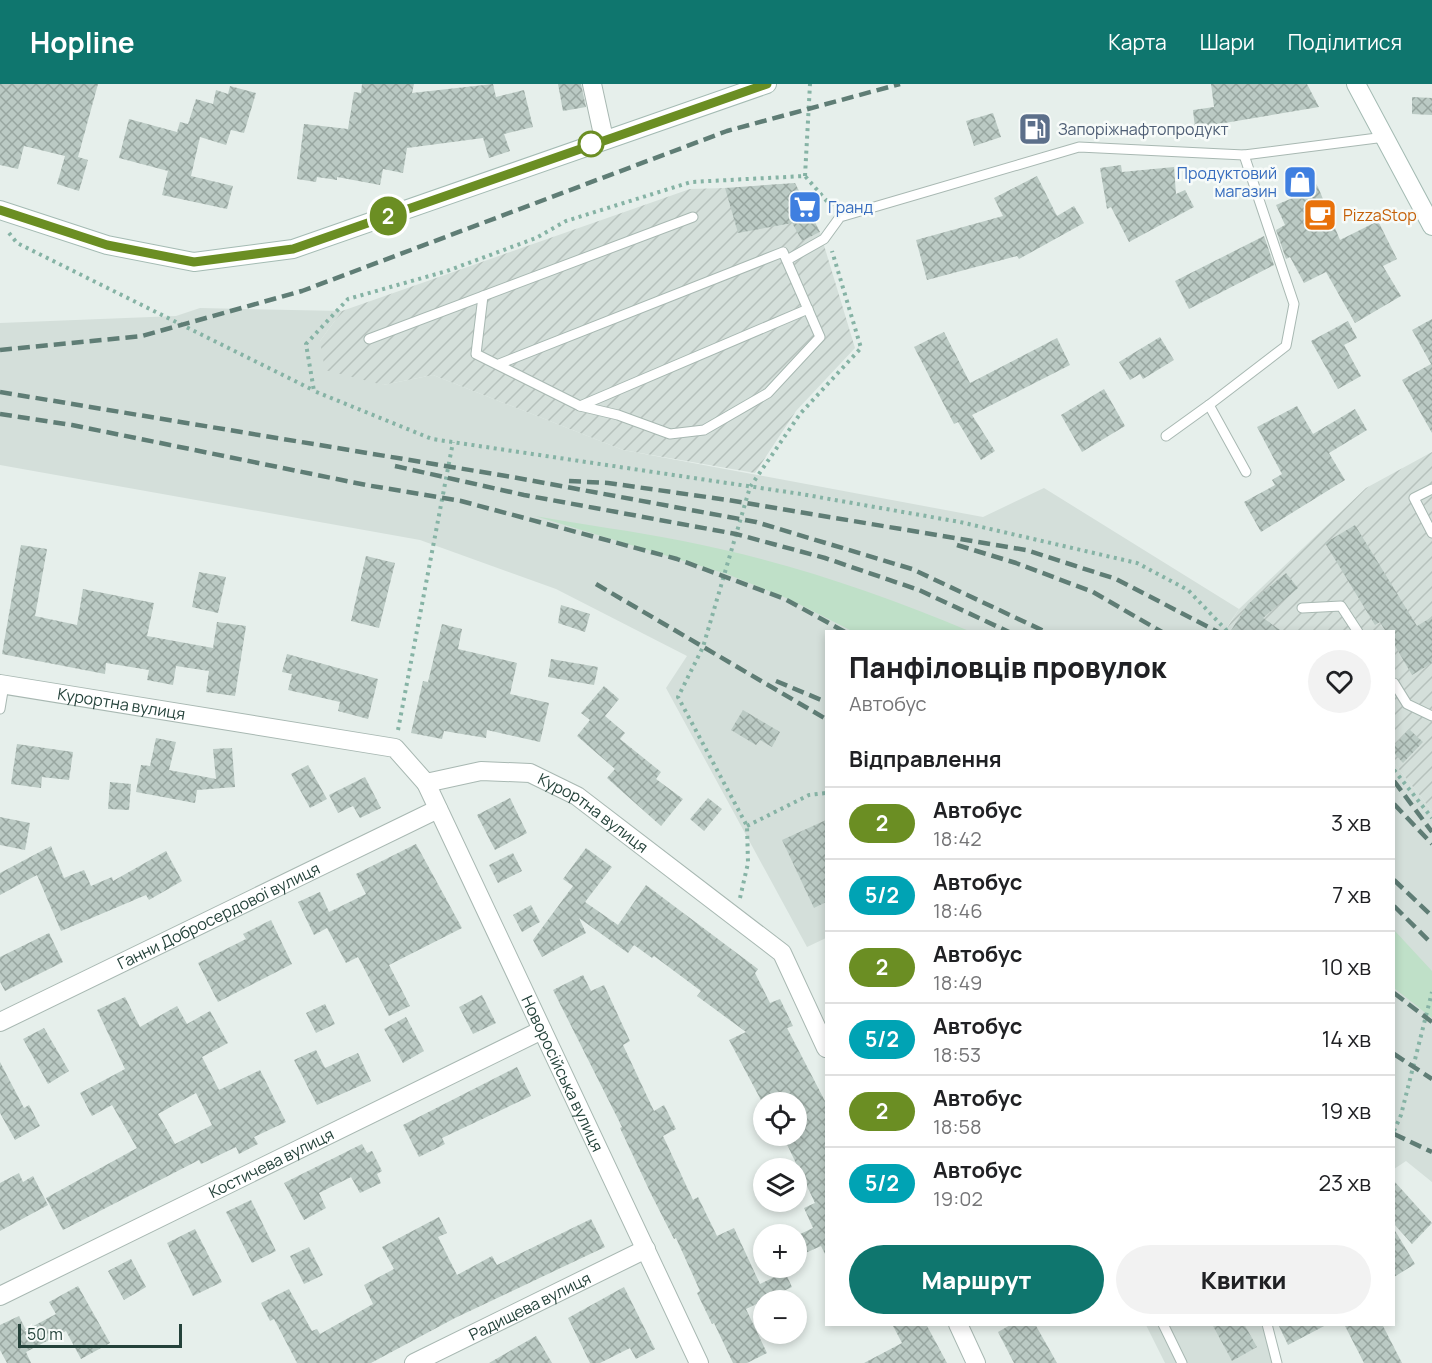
<!DOCTYPE html>
<html lang="uk">
<head>
<meta charset="utf-8">
<style>
	:root { --surface:#fff; --page:#f2f2f2; --text:#202124; --muted:#757577; --line:#e0e0e0; --accent:#0f766e }
	body { margin:0; font-family:Manrope,sans-serif; background:var(--page); color:var(--text); height:100vh; display:flex; flex-direction:column; font-size:22px; white-space:nowrap }
	* { box-sizing:border-box; margin:0 }
	p { font-size:20px; color:var(--muted) }
	.icon { flex:none; width:33px; height:33px; fill:none; stroke:currentColor; stroke-width:2; stroke-linecap:round; stroke-linejoin:round }
	.map { position:relative; flex:1; overflow:hidden }
	.drawer { position:absolute; left:825px; top:546px; width:570px; height:696px; display:flex; flex-direction:column; background:var(--surface); border-radius:0px; box-shadow:0 3px 9px #0003 }
	.drawer>* { flex:none }
	.badge { padding:0 12px; border-radius:20px; font-size:21px; line-height:39px }
	.tools { position:absolute; left:753px; top:1008px; display:grid; gap:12px }
	.tools a { display:grid; place-items:center; width:54px; height:54px; border-radius:50%; background:var(--surface); box-shadow:0 3px 9px #0003; font-size:30px }
	.scale { position:absolute; left:18px; bottom:15px; width:164px; box-sizing:border-box; padding-left:6px; border:3px solid #24423a; border-top:0; font-size:16px; line-height:21px; white-space:nowrap; color:#24423a; -webkit-text-stroke:4px #f7fbf9; paint-order:stroke }
	.map>.badge { position:absolute; translate:-50% -50%; box-shadow:0 0 0 3px #fff }
	h2 { padding:0 24px; font-size:22px; line-height:54px }
	.round { display:grid; place-items:center; flex:none; width:63px; height:63px; border-radius:32px; background:var(--page) }
	.headline { display:flex; align-items:center; justify-content:space-between; height:102px; padding:0 24px }
	h1 { font-size:28px; font-weight:800; line-height:45px }
	.cta { display:flex; gap:12px; margin-top:auto; padding:12px 24px }
	.cta a { flex:1; height:69px; border-radius:36px; background:var(--accent); color:#fff; font-size:24px; font-weight:800; line-height:69px; text-align:center }
	.cta a+a { background:var(--page); color:var(--text) }
	ul { padding:0; list-style:none }
	li { display:flex; align-items:center; gap:18px; height:72px; padding:0 24px; border-top:2px solid var(--line) }
	li div { flex:1 }
	li b { display:block; font-size:22px }
	li em { font-style:normal }
	li .badge { min-width:66px; font-weight:700; text-align:center }
	header { display:flex; align-items:center; gap:36px; box-sizing:border-box; height:84px; padding:0 30px; background:var(--accent); color:#fff }
	header strong { font-size:28px }
	nav { display:flex; gap:33px; margin-inline-start:auto; font-size:21px }
	.map>svg:first-child { display:block }
	.built { fill:#d4dfda }
	.industrial { fill:url(#industrial-furrows) }
	.green { fill:#bfe0c8 }
	.building { fill:url(#building-cross-hatch); fill-rule:evenodd }
	.lines { fill:none; stroke-linecap:round; stroke-linejoin:round }
	.service-casing { stroke:#a8b8b2; stroke-width:11 }
	.minor-casing { stroke:#a8b8b2; stroke-width:20 }
	.secondary-casing { stroke:#a4bbb3; stroke-width:20 }
	.path { stroke:#86b3a5; stroke-width:4; stroke-dasharray:3 4.5; stroke-linecap:butt }
	.service { stroke:#fff; stroke-width:9 }
	.minor { stroke:#fff; stroke-width:18 }
	.secondary { stroke:#fff; stroke-width:18 }
	.rail { stroke:#5f7d75; stroke-width:4.5; stroke-dasharray:12 6; stroke-linecap:butt }
	.line-casing { stroke:#fff; stroke-width:14 }
	.line { stroke:#6b8e23; stroke-width:9 }
	.stop-dot { fill:#fff; stroke:#6b8e23; stroke-width:3 }
	.labels { text-anchor:middle; dominant-baseline:central; stroke-width:5; stroke-linejoin:round; paint-order:stroke }
	.service-label { font-size:16px; fill:#4e5e75; stroke:#f7fbf9; text-anchor:start }
	.shop-label { font-size:16px; fill:#366cbe; stroke:#f7fbf9; text-anchor:end }
	.food-label { font-size:16px; fill:#c56008; stroke:#f7fbf9; text-anchor:start }
	.street-label { font-size:16px; fill:#24423a; stroke:#f7fbf9 }
</style>
</head>
<body>
<header>
<strong>Hopline</strong>
<nav><a>Карта</a><a>Шари</a><a>Поділитися</a></nav>
</header>
<div class="map">
<svg width="1432" height="1279" viewBox="0 0 1432 1279">
	<defs>
		<pattern id="industrial-furrows" width="10" height="10" patternUnits="userSpaceOnUse" patternTransform="scale(1.5)"><rect width="10" height="10" fill="#d4dfda"/><path d="M-1 1l2-2M0 10L10 0M9 11l2-2" fill="none" stroke="#b6c1bc"/></pattern>
		<pattern id="building-cross-hatch" width="8" height="8" patternUnits="userSpaceOnUse" patternTransform="scale(1.5)"><rect width="8" height="8" fill="#bbcac4"/><path d="M0 0l8 8M0 8l8-8" fill="none" stroke="#98a6a0"/></pattern>
	</defs>
	<rect width="100%" height="100%" fill="#e6efeb"/>
	<g class="built">
		<polygon points="200,224 342,227 320,257 383,301 433,291 623,366 983,433 1044,404 1239,525 1227,543 1232,547 826,548 826,854 807,863 666,604 687,572 556,505 420,456 0,381 0,239 176,232"/>
		<polygon points="1394,679 1432,727 1432,1098 1406,1077 1394,1085"/>
		<polygon points="1146,1241 1262,1241 1274,1279 1165,1279"/>
	</g>
	<g class="industrial">
		<polygon points="725,104 792,139 802,157 820,148 855,264 796,327 755,389 623,366 433,291 383,301 325,286 320,257 342,227 690,105"/>
		<polygon points="1432,368 1432,727 1394,679 1394,548 1233,548 1227,544 1239,525 1366,404"/>
	</g>
	<g class="green">
		<path d="M535 432C584 441 634 447 683 457 781 476 877 508 969 547H852L791 516 727 490Z"/>
		<polygon points="1394,846 1432,887 1432,934 1394,904"/>
	</g>
	<g class="building">
		<polygon points="0,0 98,0 78,73 88,76 79,107 57,100 65,72 24,62 18,85 0,81"/>
		<polygon points="362,0 414,0 412,9 493,0 496,13 524,6 533,43 504,50 510,67 489,74 483,54 407,64 403,89 383,85 380,101 337,93 337,96 317,93 316,98 297,95 304,40 348,45 354,8 361,9"/>
		<polygon points="558,0 581,0 586,23 563,27"/>
		<polygon points="1211,0 1307,0 1319,23 1195,44 1193,26 1214,23"/>
		<polygon points="230,2 256,9 244,49 231,46 226,61 200,53 191,92 233,102 227,125 162,111 168,87 119,74 129,35 177,48 180,38 188,40 196,15 213,20 216,6 228,10"/>
		<polygon points="1412,13 1432,14 1432,31 1412,30"/>
		<polygon points="993,29 1001,53 974,62 966,37"/>
		<polygon points="1121,81 1122,88 1174,83 1176,110 1185,106 1194,123 1129,158 1111,123 1107,125 1100,84"/>
		<polygon points="1308,88 1318,103 1340,156 1378,137 1397,175 1383,182 1401,212 1355,239 1326,188 1304,199 1290,173 1286,175 1276,146 1285,141 1276,121 1295,113 1287,98"/>
		<polygon points="1037,92 1057,132 1074,122 1084,139 1019,175 1017,172 927,196 916,156 1003,132 994,114"/>
		<polygon points="795,99 820,148 802,157 792,139 738,149 725,104"/>
		<polygon points="1264,152 1274,181 1189,225 1175,197"/>
		<polygon points="1432,235 1432,349 1402,296 1431,280 1412,246"/>
		<polygon points="1348,237 1357,254 1344,261 1361,292 1338,305 1311,257"/>
		<polygon points="944,248 970,299 1057,254 1070,281 972,331 995,367 981,376 958,338 954,340 914,263"/>
		<polygon points="1160,253 1174,276 1143,295 1140,290 1130,296 1119,278"/>
		<polygon points="1104,305 1125,342 1082,368 1061,331"/>
		<polygon points="1297,322 1313,350 1355,325 1367,346 1329,369 1345,396 1261,448 1244,418 1275,401 1272,396 1282,390 1257,343"/>
		<polygon points="1355,441 1417,542 1432,533 1432,579 1412,591 1394,560 1394,548 1386,548 1380,538 1375,541 1325,459"/>
		<polygon points="21,461 47,465 35,532 77,541 83,505 154,519 147,552 213,564 217,538 246,542 235,612 206,608 209,587 176,582 173,601 147,596 149,586 106,579 105,590 2,570"/>
		<polygon points="366,472 395,479 379,544 351,537"/>
		<polygon points="199,488 226,493 218,529 192,523"/>
		<polygon points="1286,489 1298,504 1263,534 1283,548 1230,548 1248,520"/>
		<polygon points="561,521 590,530 585,548 558,539"/>
		<polygon points="442,540 462,545 458,565 517,579 510,610 549,619 540,658 487,646 486,654 444,647 442,655 411,649 423,597 428,598"/>
		<polygon points="287,570 378,595 368,635 338,627 340,618 288,606 292,590 282,588"/>
		<polygon points="551,575 598,583 594,601 548,593"/>
		<polygon points="604,602 619,615 605,632 625,649 620,655 661,688 656,695 683,715 661,742 607,694 615,685 577,652 590,636 581,629"/>
		<polygon points="743,626 780,648 772,663 760,656 756,661 731,646"/>
		<polygon points="1409,645 1423,658 1403,679 1394,669 1394,662"/>
		<polygon points="156,654 176,658 169,686 216,695 213,665 232,664 235,703 197,706 195,719 136,708 141,681 150,682"/>
		<polygon points="17,660 73,668 69,696 42,693 41,704 11,700"/>
		<polygon points="308,681 327,715 310,724 291,690"/>
		<polygon points="365,693 381,724 360,734 353,722 338,729 329,711"/>
		<polygon points="110,698 131,700 129,726 108,725"/>
		<polygon points="510,714 527,749 495,766 477,731"/>
		<polygon points="708,714 722,725 704,747 690,735"/>
		<polygon points="0,733 30,739 25,766 0,761"/>
		<polygon points="826,736 826,818 814,824 782,756"/>
		<polygon points="416,760 462,844 389,881 410,922 389,932 358,873 346,879 327,844 314,851 298,818 320,808 329,828 366,810 356,790"/>
		<polygon points="51,762 64,794 84,786 91,802 112,793 113,797 166,767 182,797 149,816 146,811 61,847 37,791 0,811 0,789"/>
		<polygon points="586,764 612,783 585,818 618,841 646,801 758,885 755,889 770,919 780,915 793,942 787,944 826,1019 826,1172 821,1162 801,1171 796,1161 796,1152 813,1144 804,1124 815,1119 783,1052 796,1052 796,1018 762,1018 729,956 746,948 697,912 701,907 654,872 652,874 634,861 628,869 579,834 586,849 542,873 533,856 573,802 563,795"/>
		<polygon points="513,769 522,787 498,799 489,781"/>
		<polygon points="531,821 540,838 522,848 513,831"/>
		<polygon points="271,836 292,880 218,918 198,879 246,855 243,850"/>
		<polygon points="49,849 63,878 5,907 0,898 0,873"/>
		<polygon points="583,891 591,907 604,901 630,957 623,961 654,1027 664,1021 676,1045 663,1052 693,1116 698,1113 717,1152 734,1144 760,1200 785,1188 792,1203 746,1225 767,1269 747,1279 733,1279 714,1239 712,1240 697,1209 700,1207 676,1154 674,1155 651,1110 620,1044 622,1043 553,906"/>
		<polygon points="482,911 496,939 473,950 459,923"/>
		<path d="M125 913 140 943 177 922 187 940 210 927 228 959 202 973 219 1006 260 986 286 1038 254 1053 258 1060 239 1070 236 1063 201 1080 199 1076 63 1146 46 1114 137 1064 112 1021 92 1032 80 1009 125 985 97 926ZM196 1009 212 1041 175 1060 158 1030Z"/>
		<polygon points="325,920 335,940 316,949 306,929"/>
		<polygon points="406,933 424,967 403,979 384,945"/>
		<polygon points="44,944 69,987 48,1000 23,955"/>
		<polygon points="316,966 325,984 358,969 371,997 317,1021 294,976"/>
		<polygon points="0,978 24,1024 29,1021 40,1042 15,1056 0,1029"/>
		<polygon points="517,983 531,1012 442,1054 445,1060 419,1073 403,1041"/>
		<polygon points="362,1060 367,1069 372,1067 382,1087 377,1090 381,1099 360,1109 351,1093 319,1109 326,1124 304,1136 284,1099"/>
		<polygon points="19,1089 23,1098 33,1092 48,1121 0,1147 0,1099"/>
		<polygon points="1394,1097 1432,1139 1412,1160 1394,1140"/>
		<polygon points="251,1116 276,1167 252,1179 226,1128"/>
		<polygon points="439,1133 447,1149 438,1153 457,1191 492,1172 497,1181 591,1135 605,1163 455,1234 371,1279 297,1279 274,1235 270,1237 261,1219 289,1205 312,1247 317,1245 320,1250 373,1220 364,1201 394,1185 382,1163"/>
		<polygon points="195,1145 222,1198 193,1212 167,1159"/>
		<polygon points="1394,1145 1415,1180 1394,1193"/>
		<polygon points="309,1163 323,1191 304,1200 290,1172"/>
		<polygon points="131,1175 146,1203 124,1216 108,1187"/>
		<polygon points="78,1202 110,1259 81,1275 66,1247 26,1268 31,1279 7,1279 0,1266 0,1241 19,1232 26,1246 56,1230 49,1218"/>
		<polygon points="624,1203 655,1265 636,1275 630,1264 600,1279 590,1279 568,1234"/>
		<polygon points="892,1240 926,1240 947,1279 864,1279 902,1259"/>
		<polygon points="1012,1240 1035,1240 1057,1279 1014,1279 998,1248"/>
		<polygon points="1212,1240 1244,1240 1257,1263 1232,1277"/>
		<polygon points="1278,1240 1328,1240 1288,1261"/>
		<polygon points="1344,1240 1382,1240 1402,1279 1364,1279"/>
		<polygon points="536,1252 552,1279 489,1279"/>
	</g>
	<g class="lines">
		<defs>
			<g id="service">
				<polyline points="1244,71 1294,220 1286,262 1209,321 1246,388"/>
				<polyline points="787,176 824,155 840,133 1079,63 1244,71 1385,53"/>
				<polyline points="483,212 476,270 580,322 618,331 670,350 704,346 768,309 820,253 783,168 499,280"/>
				<polyline points="369,255 693,133"/>
				<polyline points="580,322 808,225"/>
				<polyline points="1166,352 1209,321"/>
				<polyline points="1432,405 1414,414 1432,449"/>
				<polyline points="1302,524 1341,522 1358,548"/>
				<polyline points="1394,599 1407,620 1432,632"/>
				<polyline points="0,625 4,601"/>
				<polyline points="1163,1240 1182,1279"/>
				<polyline points="1267,1240 1277,1279"/>
			</g>
			<g id="minor">
				<polyline points="592,0 604,55"/>
				<path id="s1" d="M0 600 395 664 426 699 481 687 530 689 577 712 782 869 826 964"/>
				<path id="s2" d="M426 699 699 1279"/>
				<path id="s3" d="M0 938 438 725"/>
				<path id="s4" d="M0 1212 542 946"/>
				<polyline points="958,1240 976,1279"/>
				<path id="s5" d="M414 1279 646 1165"/>
			</g>
			<g id="secondary">
				<polyline points="1356,0 1432,142"/>
				<polyline points="0,126 107,161 194,178 293,165 767,0"/>
			</g>
		</defs>
		<use href="#service" class="service-casing"/>
		<use href="#minor" class="minor-casing"/>
		<use href="#secondary" class="secondary-casing"/>
		<g class="path">
			<polyline points="805,92 810,0"/>
			<polyline points="832,123 805,92 691,98 566,137 536,154 447,187 348,215 306,260 314,307 432,355 801,410 960,438 1137,479 1188,506 1228,548"/>
			<polyline points="9,149 17,159 313,306"/>
			<polyline points="398,646 453,358"/>
			<polyline points="1394,686 1432,734"/>
			<polyline points="747,742 809,711 826,709"/>
			<polyline points="740,814 748,779 747,742 678,613 703,563 750,403 800,330 861,264 832,167"/>
			<polyline points="1394,1047 1401,1031 1432,908"/>
		</g>
		<use href="#service" class="service"/>
		<use href="#minor" class="minor"/>
		<use href="#secondary" class="secondary"/>
		<g class="rail">
			<polyline points="0,266 142,252 302,207 727,47 900,0"/>
			<polyline points="0,308 512,393 756,438 912,485 1046,548"/>
			<polyline points="0,330 72,341 366,401 461,417 677,475 785,515 845,548"/>
			<polyline points="395,382 524,411 736,450 825,474 919,506 1009,548"/>
			<polyline points="569,397 608,399 728,416 1026,466 1116,495 1218,548"/>
			<polyline points="957,461 1016,479 1093,508 1162,548"/>
			<polyline points="596,500 826,635"/>
			<polyline points="776,597 826,618"/>
			<polyline points="1394,697 1432,748"/>
			<polyline points="1394,720 1432,760"/>
			<polyline points="1394,796 1432,832"/>
			<polyline points="1394,822 1432,860"/>
			<polyline points="1394,909 1432,938"/>
			<polyline points="1394,970 1432,995"/>
			<polyline points="1394,1050 1432,1068"/>
		</g>
	</g>
	<g class="lines">
		<defs>
			<polyline id="line" points="0,126 107,161 194,178 293,165 767,0"/>
		</defs>
		<use href="#line" class="line-casing"/>
		<use href="#line" class="line"/>
	</g>
	<defs>
		<symbol id="fuel-square" viewBox="-11 -11 22 22"><rect x="-9" y="-9" width="18" height="18" rx="4" fill="#5c6f8a" stroke="#f7fbf9"/><path d="M-5.5-6h7V0h2V4h1.3V-2.5L3-4.5l.8-.8L6-3V5H2.5V1h-1V6h-7ZM-4.2-4.7v3.2H.2V-4.7Z" fill="#fff"/></symbol>
		<symbol id="shop-square" viewBox="-11 -11 22 22"><rect x="-9" y="-9" width="18" height="18" rx="4" fill="#3f7fe0" stroke="#f7fbf9"/><path d="M-5-2.5h2.3a2.7 3.5 0 0 1 5.4 0H5L5.5 6h-11ZM-1.5-2.5h3a1.5 2.3 0 0 0-3 0Z" fill="#fff"/></symbol>
		<symbol id="supermarket-square" viewBox="-11 -11 22 22"><rect x="-9" y="-9" width="18" height="18" rx="4" fill="#3f7fe0" stroke="#f7fbf9"/><path d="M-6-5.5h2.5l.6 2H6L4.5 2H-2.5L-4.4-4H-6ZM-1.5 3.2a1.3 1.3 0 1 0 .1 0ZM3 3.2a1.3 1.3 0 1 0 .1 0Z" fill="#fff"/></symbol>
		<symbol id="cafe-square" viewBox="-11 -11 22 22"><rect x="-9" y="-9" width="18" height="18" rx="4" fill="#e8710a" stroke="#f7fbf9"/><path d="M-5.5-4.5H6V0H3Q3 3.5 0 3.5H-2.5Q-5.5 3.5-5.5 0ZM3-3.2v2h1.7v-2ZM-6 4.5H4V6H-6Z" fill="#fff"/></symbol>
	</defs>
	<g fill-rule="evenodd">
		<use href="#fuel-square" x="1016" y="26" width="38" height="38"/>
		<use href="#shop-square" x="1281" y="79" width="38" height="38"/>
		<use href="#supermarket-square" x="786" y="104" width="38" height="38"/>
		<use href="#cafe-square" x="1301" y="112" width="38" height="38"/>
	</g>
	<circle class="stop-dot" cx="591" cy="60" r="12"/>
	<g class="labels">
		<g class="service-label">
			<text x="1058" y="45">Запоріжнафтопродукт</text>
		</g>
		<g class="shop-label">
			<text x="1277" y="89">Продуктовий<tspan x="1277" dy="18">магазин</tspan></text>
			<text x="828" y="123" text-anchor="start">Гранд</text>
		</g>
		<g class="food-label">
			<text x="1343" y="131">PizzaStop</text>
		</g>
		<g class="street-label">
			<text stroke="none"><textPath href="#s1" startOffset="123">Курортна вулиця</textPath></text>
			<text stroke="none"><textPath href="#s1" startOffset="627">Курортна вулиця</textPath></text>
			<text stroke="none"><textPath href="#s3" startOffset="243">Ганни Добросердової вулиця</textPath></text>
			<text stroke="none"><textPath href="#s2" startOffset="321">Новоросійська вулиця</textPath></text>
			<text stroke="none"><textPath href="#s4" startOffset="302">Костичева вулиця</textPath></text>
			<text stroke="none"><textPath href="#s5" startOffset="129">Радищева вулиця</textPath></text>
		</g>
	</g>
</svg>
<div class="tools">
<a><svg class="icon" aria-label="locate" viewBox="0 0 24 24"><circle cx="12" cy="12" r="6"/><path d="M12 2v4M12 18v4M2 12h4M18 12h4"/></svg></a>
<a><svg class="icon" aria-label="layers" viewBox="0 0 24 24"><path d="M12 4l9 5-9 5-9-5zM3 14l9 5 9-5"/></svg></a>
<a>+</a>
<a>−</a>
</div>
<div class="scale">50 m</div>
<b class="badge" style="left:388px;top:132px;background:#6b8e23;color:#fff">2</b>
<section class="drawer">
<div class="headline"><div><h1>Панфіловців провулок</h1><p>Автобус</p></div><a class="round"><svg class="icon" aria-label="heart" viewBox="0 0 24 24"><path d="M12 20l-8-8c-3-5 5-10 8-4 3-6 11-1 8 4z"/></svg></a></div>
<h2>Відправлення</h2>
<ul>
<li><span class="badge" style="background:#6b8e23;color:#fff">2</span><div><b>Автобус</b><p>18:42</p></div><em>3 хв</em></li>
<li><span class="badge" style="background:#00a3b4;color:#fff">5/2</span><div><b>Автобус</b><p>18:46</p></div><em>7 хв</em></li>
<li><span class="badge" style="background:#6b8e23;color:#fff">2</span><div><b>Автобус</b><p>18:49</p></div><em>10 хв</em></li>
<li><span class="badge" style="background:#00a3b4;color:#fff">5/2</span><div><b>Автобус</b><p>18:53</p></div><em>14 хв</em></li>
<li><span class="badge" style="background:#6b8e23;color:#fff">2</span><div><b>Автобус</b><p>18:58</p></div><em>19 хв</em></li>
<li><span class="badge" style="background:#00a3b4;color:#fff">5/2</span><div><b>Автобус</b><p>19:02</p></div><em>23 хв</em></li>
</ul>
<div class="cta"><a>Маршрут</a><a>Квитки</a></div>
</section>
</div>
</body>
</html>
